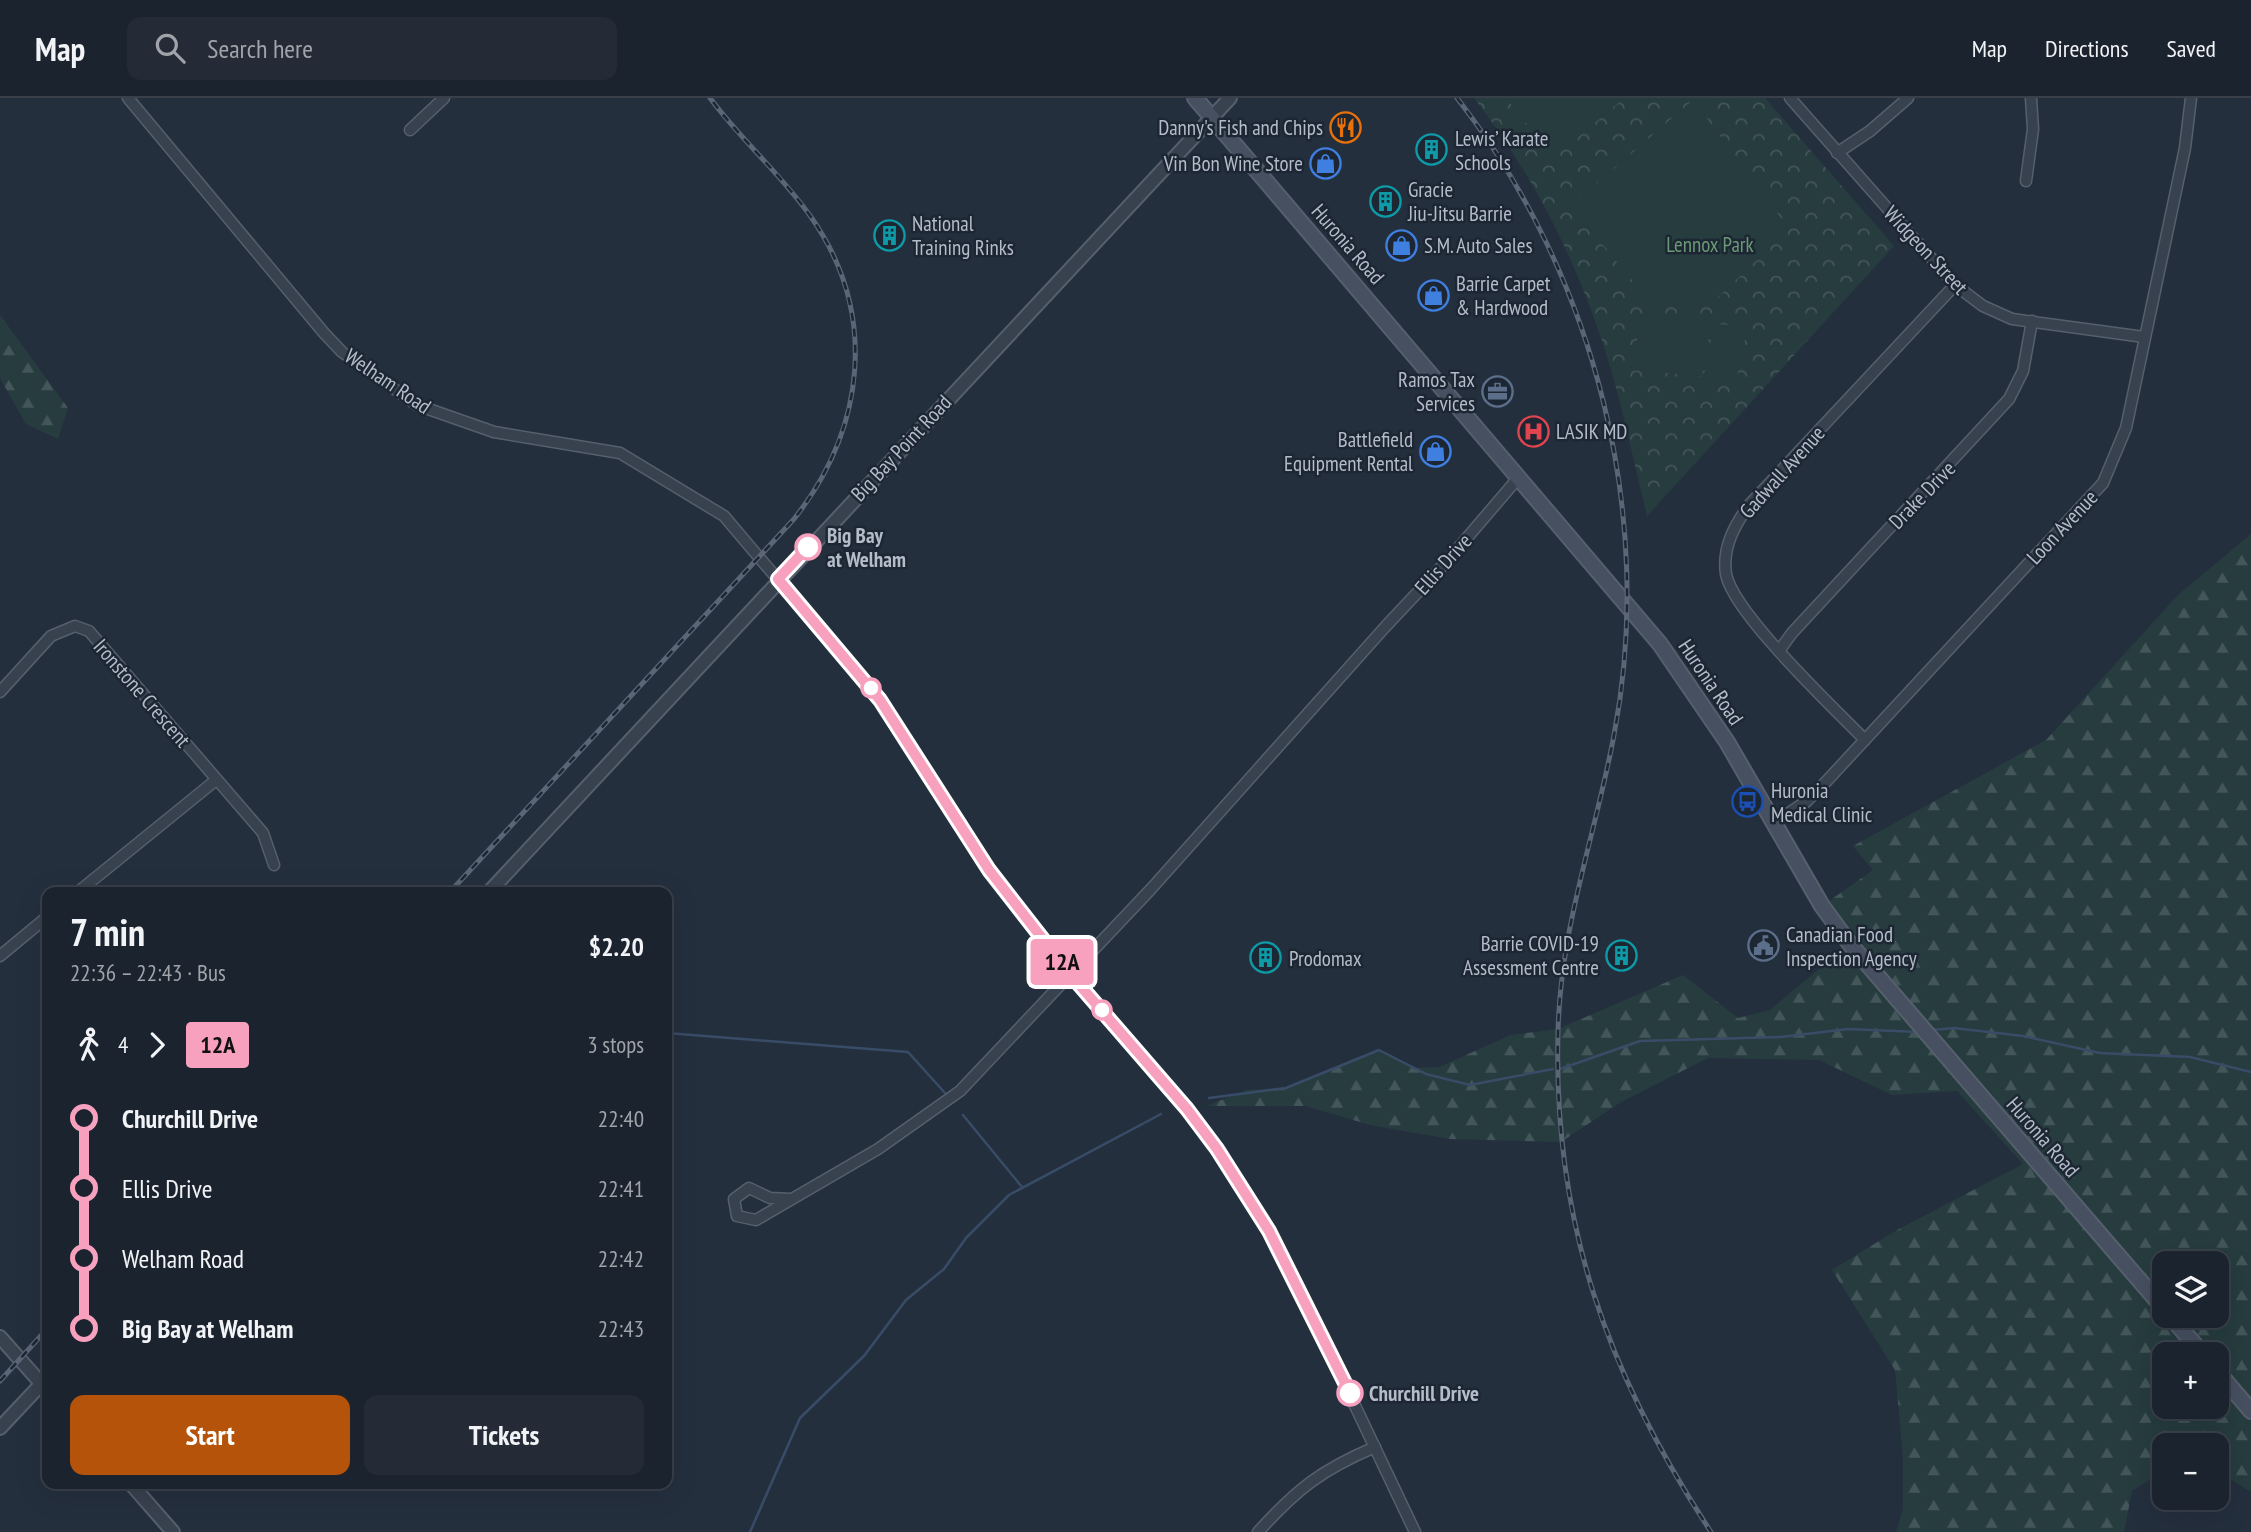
<!DOCTYPE html>
<html lang="en">
<head>
<meta charset="utf-8">
<style>
	:root { --surface:#1b232e; --page:#242b36; --text:#f1f3f6; --muted:#a0a4aa; --line:#39404a; --accent:#b45309 }
	body { margin:0; font-family:"PT Sans Narrow",sans-serif; background:var(--page); color:var(--text); height:100vh; display:flex; flex-direction:column; font-size:26px; white-space:nowrap }
	* { box-sizing:border-box; margin:0 }
	p { font-size:23px; color:var(--muted) }
	.icon { flex:none; width:38px; height:38px; fill:none; stroke:currentColor; stroke-width:2; stroke-linecap:round; stroke-linejoin:round }
	.map { position:relative; flex:1; overflow:hidden }
	.drawer { position:absolute; left:42px; top:789px; width:630px; height:602px; display:flex; flex-direction:column; background:var(--surface); border-radius:14px; box-shadow:0 7px 28px #0002,0 0 0 2px var(--line) }
	.drawer>* { flex:none }
	.badge { padding:0 14px; border-radius:5px; font-size:24px; line-height:46px }
	.tools { position:absolute; left:2152px; top:1153px; display:grid; gap:14px }
	.tools a { display:grid; place-items:center; width:77px; height:77px; border-radius:14px; background:var(--surface); box-shadow:0 7px 28px #0002,0 0 0 2px var(--line); font-size:35px }
	.map>.badge { position:absolute; translate:-50% -50%; box-shadow:0 0 0 4px #fff }
	.legs { display:flex; align-items:center; gap:10px; height:77px; padding:0 28px; font-size:23px }
	.legs p { margin-inline-start:auto }
	.overview { display:flex; align-items:center; justify-content:space-between; height:119px; padding:0 28px }
	h1 { font-size:38px; font-weight:600; line-height:52px }
	.cta { display:flex; gap:14px; margin-top:auto; padding:14px 28px }
	.cta a { flex:1; height:80px; border-radius:14px; background:var(--accent); color:#fff; font-size:28px; font-weight:600; line-height:80px; text-align:center }
	.cta a+a { background:var(--page); color:var(--text) }
	ul { padding:0 28px; list-style:none }
	li { display:flex; align-items:center; gap:24px; height:70px; font-size:26px }
	li i { display:grid; place-items:center; width:10px; height:100%; margin:0 9px; background:currentColor }
	li i::after { content:''; width:18px; height:18px; margin:-9px; border:5px solid; border-radius:50%; background:var(--surface) }
	li p { margin-inline-start:auto }
	li:first-child i { background:linear-gradient(#0000 50%,currentColor 0) }
	li:last-child i { background:linear-gradient(currentColor 50%,#0000 0) }
	header { display:flex; align-items:center; gap:42px; box-sizing:border-box; height:98px; padding:0 35px; background:var(--surface); border-bottom:2px solid var(--line) }
	header strong { font-size:33px }
	nav { display:flex; gap:38px; margin-inline-start:auto; font-size:24px }
	.search { width:490px; height:63px; background:var(--page); display:flex; align-items:center; gap:18px; box-sizing:border-box; padding:0 24px; border-radius:14px; color:var(--muted); font-size:26px }
	.map>svg:first-child { display:block }
	.forest { fill:url(#forest-firs); fill-rule:evenodd }
	.park { fill:url(#park-crowns) }
	.pitch { fill:#263c3f }
	.lines { fill:none; stroke-linecap:round; stroke-linejoin:round }
	.stream { stroke:#394c67; stroke-width:2.5 }
	.minor-casing { stroke:#565f6c; stroke-width:13 }
	.tertiary-casing { stroke:#565f6c; stroke-width:16 }
	.secondary-casing { stroke:#565f6c; stroke-width:18 }
	.minor { stroke:#38414e; stroke-width:10 }
	.tertiary { stroke:#38414e; stroke-width:12 }
	.secondary { stroke:#465061; stroke-width:14 }
	.rail-casing { stroke:#5a6575; stroke-width:5 }
	.rail { stroke:#1d2633; stroke-width:2.5; stroke-dasharray:8; stroke-linecap:butt }
	.line-1-casing { stroke:#fff; stroke-width:16 }
	.line-1 { stroke:#f8a1be; stroke-width:10 }
	.stop-1-dot { fill:#fff; stroke:#f8a1be; stroke-width:3.5 }
	.labels { text-anchor:middle; dominant-baseline:central; stroke-width:5; stroke-linejoin:round; paint-order:stroke }
	.poi-label { font-size:21px; fill:#b4bcc9; stroke:#1d2633; text-anchor:start }
	.street-label { font-size:21px; fill:#b4bcc9; stroke:#1d2633 }
	.park-label { font-size:21px; fill:#6b9a76; stroke:#1d2633 }
	.stop-label { font-size:21px; font-weight:bold; fill:#b4bcc9; stroke:#1d2633; text-anchor:start }
</style>
</head>
<body>
<header>
<strong>Map</strong>
<div class="search"><svg class="icon" aria-label="search" viewBox="0 0 24 24"><circle cx="10" cy="10" r="6"/><path d="M15 15l6 6"/></svg>Search here</div>
<nav><a>Map</a><a>Directions</a><a>Saved</a></nav>
</header>
<div class="map">
<svg width="2251" height="1434" viewBox="0 0 2251 1434">
	<defs>
		<pattern id="forest-firs" width="22" height="20" patternUnits="userSpaceOnUse" patternTransform="scale(1.75)"><rect width="22" height="20" fill="#263c3f"/><path d="M5 1l3.5 6h-7zM16 11l3.5 6h-7z" fill="#435659"/></pattern>
		<pattern id="park-crowns" width="20" height="18" patternUnits="userSpaceOnUse" patternTransform="scale(1.75)"><rect width="20" height="18" fill="#263c3f"/><path d="M2 6a3 3 0 1 1 6 0M12 15a3 3 0 1 1 6 0" fill="none" stroke="#435659"/></pattern>
	</defs>
	<rect width="100%" height="100%" fill="#242f3e"/>
	<g class="forest">
		<polygon points="0,217 68,310 58,341 26,326 0,280"/>
		<path d="M2251 436V1394L2217 1373V1348H2165V1372L2132 1393 2124 1434H1896L1903 1411V1359L1895 1272 1832 1172 1897 1132 2023 1066 1957 993 1892 997 1819 962 1708 960 1621 1004 1561 1044 1450 1041 1370 1027 1306 1008H1206L1247 992 1286 990 1379 952 1413 970 1439 969 1511 937 1558 931 1683 877 1738 920 1770 912 1849 846 1822 808 1873 772 1853 748 2046 642 2178 497ZM2165 1166H2217V1218H2165ZM2165 1256H2217V1309H2165Z"/>
	</g>
	<path class="park" d="M1474 0H1765L1894 148 1647 418C1635 369 1625 320 1611 272 1583 175 1536 80 1474 0Z"/>
	<g class="pitch">
		<polygon points="1506,0 1624,0 1564,51 1544,47"/>
		<polygon points="1693,2 1789,131 1712,205 1647,200 1571,108"/>
		<polygon points="1642,218 1711,226 1702,278 1631,272"/>
		<polygon points="1714,226 1748,228 1736,283 1704,278"/>
	</g>
	<g class="lines">
		<g class="stream">
			<polyline points="1933,932 1954,930 2023,938 2100,955 2190,959 2251,974"/>
			<polyline points="667,935 908,954 945,995"/>
			<polyline points="1560,971 1640,943 1781,939 1848,931 1919,934"/>
			<polyline points="1209,1000 1286,990 1379,952 1426,976 1470,987 1553,971"/>
			<polyline points="963,1017 1022,1089"/>
			<polyline points="750,1434 800,1320 864,1258 906,1202 944,1171 966,1140 1009,1097 1161,1016"/>
		</g>
		<defs>
			<g id="minor">
				<polyline points="128,0 324,235 342,254 417,307 494,334 620,355 724,418 880,602 989,772 1071,875 1187,1011 1217,1051 1269,1133 1301,1194 1415,1434"/>
				<polyline points="1790,0 1955,187 1983,208 2012,221 2144,239"/>
				<polyline points="410,32 444,0"/>
				<polyline points="1837,55 1870,33 1908,0"/>
				<polyline points="2026,83 2033,31 2031,0"/>
				<polyline points="1779,553 1792,535 2009,301 2023,273 2032,223"/>
				<polyline points="0,594 51,538 75,528 89,533 263,735 274,767"/>
				<path d="M1865 642C1834 610 1733 515 1726 476 1722 449 1735 426 1750 406L1955 187"/>
				<polyline points="1774,725 1807,703 1823,687 2103,385 2126,330 2185,50 2191,0"/>
				<polyline points="78,794 216,682"/>
				<polyline points="0,858 47,819"/>
				<polyline points="791,1101 770,1100 749,1090 734,1101 737,1118 756,1122 878,1051 960,993 1151,791 1386,528 1448,462 1519,379"/>
				<path d="M1258 1434C1297 1391 1321 1372 1375 1349"/>
			</g>
			<g id="tertiary">
				<polyline points="489,794 1230,0"/>
				<polyline points="0,1239 47,1292"/>
				<polyline points="0,1330 47,1280"/>
				<polyline points="131,1386 173,1434"/>
			</g>
			<g id="secondary">
				<polyline points="1195,0 1660,546 1727,644 1822,808 1850,846 2165,1212"/>
				<polyline points="2170,1218 2203,1256"/>
				<polyline points="2217,1273 2251,1313"/>
			</g>
		</defs>
		<use href="#minor" class="minor-casing"/>
		<use href="#tertiary" class="tertiary-casing"/>
		<use href="#secondary" class="secondary-casing"/>
		<use href="#minor" class="minor"/>
		<use href="#tertiary" class="tertiary"/>
		<use href="#secondary" class="secondary"/>
		<defs>
			<g id="rail">
				<path d="M1457 0C1595 177 1656 417 1614 637 1595 739 1560 830 1558 935 1553 1125 1608 1277 1711 1434"/>
				<path d="M450 794 794 421C865 331 879 216 811 119 781 76 741 42 710 0"/>
				<polyline points="0,1283 47,1231"/>
			</g>
		</defs>
		<use href="#rail" class="rail-casing"/>
		<use href="#rail" class="rail"/>
	</g>
	<g class="lines">
		<defs>
			<polyline id="line-1" points="808,449 778,481 880,602 989,772 1070,876 1187,1011 1217,1051 1269,1133 1350,1295"/>
		</defs>
		<use href="#line-1" class="line-1-casing"/>
		<use href="#line-1" class="line-1"/>
	</g>
	<defs>
		<symbol id="restaurant-ring" viewBox="-11 -11 22 22"><circle r="9.5" fill="#1d2633" stroke="#e8710a" stroke-width="1.5"/><path d="M-5-6h1v4h1v-4h1v4h1v-4h1v5L-1.5 .5V6h-2V.5L-5-1ZM5-6V6H3V1.5H1.5Q1.5-4 5-6Z" fill="#e8710a"/></symbol>
		<symbol id="building-ring" viewBox="-11 -11 22 22"><circle r="9.5" fill="#1d2633" stroke="#0f9aa8" stroke-width="1.5"/><path d="M-4-6H4V6H1V3H-1V6H-4ZM-2.5-4.3h1.7v1.8h-1.7ZM.8-4.3h1.7v1.8H.8ZM-2.5-1h1.7V.8h-1.7ZM.8-1h1.7V.8H.8Z" fill="#0f9aa8"/></symbol>
		<symbol id="shop-ring" viewBox="-11 -11 22 22"><circle r="9.5" fill="#1d2633" stroke="#3f7fe0" stroke-width="1.5"/><path d="M-5-2.5h2.3a2.7 3.5 0 0 1 5.4 0H5L5.5 6h-11ZM-1.5-2.5h3a1.5 2.3 0 0 0-3 0Z" fill="#3f7fe0"/></symbol>
		<symbol id="office-ring" viewBox="-11 -11 22 22"><circle r="9.5" fill="#1d2633" stroke="#5c6f8a" stroke-width="1.5"/><path d="M-6-3h4V-5.5h4V-3h4V5H-6ZM-1-4.5V-3h2v-1.5ZM-6 0V1H6V0Z" fill="#5c6f8a"/></symbol>
		<symbol id="hospital-ring" viewBox="-11 -11 22 22"><circle r="9.5" fill="#1d2633" stroke="#e0444e" stroke-width="1.5"/><path d="M-5-5h3v3.5h4V-5h3V5h-3V1.5h-4V5h-3Z" fill="#e0444e"/></symbol>
		<symbol id="bus-ring" viewBox="-11 -11 22 22"><circle r="9.5" fill="#1d2633" stroke="#1a4fb4" stroke-width="1.5"/><path d="M-5-6H5V4H4V6H2V4H-2V6H-4V4H-5ZM-3.5-4V0h7V-4ZM-3.5 1.2v1.5H-2V1.2ZM2 1.2v1.5H3.5V1.2Z" fill="#1a4fb4"/></symbol>
		<symbol id="civic-ring" viewBox="-11 -11 22 22"><circle r="9.5" fill="#1d2633" stroke="#5c6f8a" stroke-width="1.5"/><path d="M-.6-6.5H3V-4.5H.6V-3L4-1V1h2V6H-6V1h2V-1L-.6-3ZM-1.2 2.5V6h2.4V2.5Z" fill="#5c6f8a"/></symbol>
	</defs>
	<g fill-rule="evenodd">
		<use href="#restaurant-ring" x="1328" y="12" width="35" height="35"/>
		<use href="#building-ring" x="1414" y="34" width="35" height="35"/>
		<use href="#shop-ring" x="1308" y="48" width="35" height="35"/>
		<use href="#building-ring" x="1368" y="86" width="35" height="35"/>
		<use href="#building-ring" x="872" y="120" width="35" height="35"/>
		<use href="#shop-ring" x="1384" y="130" width="35" height="35"/>
		<use href="#shop-ring" x="1416" y="180" width="35" height="35"/>
		<use href="#office-ring" x="1480" y="276" width="35" height="35"/>
		<use href="#hospital-ring" x="1516" y="316" width="35" height="35"/>
		<use href="#shop-ring" x="1418" y="336" width="35" height="35"/>
		<use href="#bus-ring" x="1730" y="686" width="35" height="35"/>
		<use href="#civic-ring" x="1746" y="830" width="35" height="35"/>
		<use href="#building-ring" x="1604" y="840" width="35" height="35"/>
		<use href="#building-ring" x="1248" y="842" width="35" height="35"/>
	</g>
	<g class="stop-1-dot">
		<circle cx="808" cy="449" r="12"/>
		<circle cx="871" cy="590" r="9"/>
		<circle cx="1102" cy="912" r="9"/>
		<circle cx="1350" cy="1295" r="12"/>
	</g>
	<g class="labels">
		<g class="poi-label">
			<text x="1323" y="29" text-anchor="end">Danny's Fish and Chips</text>
			<text x="1455" y="40">Lewis’ Karate<tspan x="1455" dy="24">Schools</tspan></text>
			<text x="1303" y="65" text-anchor="end">Vin Bon Wine Store</text>
			<text x="1408" y="91">Gracie<tspan x="1408" dy="24">Jiu-Jitsu Barrie</tspan></text>
			<text x="912" y="125">National<tspan x="912" dy="24">Training Rinks</tspan></text>
			<text x="1424" y="147">S.M. Auto Sales</text>
			<text x="1456" y="185">Barrie Carpet<tspan x="1456" dy="24">&amp; Hardwood</tspan></text>
			<text x="1475" y="281" text-anchor="end">Ramos Tax<tspan x="1475" dy="24">Services</tspan></text>
			<text x="1556" y="333">LASIK MD</text>
			<text x="1413" y="341" text-anchor="end">Battlefield<tspan x="1413" dy="24">Equipment Rental</tspan></text>
			<text x="1771" y="692">Huronia<tspan x="1771" dy="24">Medical Clinic</tspan></text>
			<text x="1786" y="836">Canadian Food<tspan x="1786" dy="24">Inspection Agency</tspan></text>
			<text x="1599" y="845" text-anchor="end">Barrie COVID-19<tspan x="1599" dy="24">Assessment Centre</tspan></text>
			<text x="1289" y="860">Prodomax</text>
		</g>
		<g class="street-label">
			<text transform="translate(1348 146) rotate(49)">Huronia Road</text>
			<text transform="translate(1926 152) rotate(47)">Widgeon Street</text>
			<text transform="translate(388 283) rotate(34)">Welham Road</text>
			<text transform="translate(901 350) rotate(-47)">Big Bay Point Road</text>
			<text transform="translate(1782 374) rotate(-48)">Gadwall Avenue</text>
			<text transform="translate(1922 397) rotate(-46)">Drake Drive</text>
			<text transform="translate(2062 429) rotate(-47)">Loon Avenue</text>
			<text transform="translate(1443 466) rotate(-48)">Ellis Drive</text>
			<text transform="translate(1711 584) rotate(56)">Huronia Road</text>
			<text transform="translate(142 595) rotate(49)">Ironstone Crescent</text>
			<text transform="translate(2043 1039) rotate(49)">Huronia Road</text>
		</g>
		<g class="park-label">
			<text x="1710" y="146">Lennox Park</text>
		</g>
		<g class="stop-label">
			<text x="827" y="437">Big Bay<tspan x="827" dy="24">at Welham</tspan></text>
			<text x="1369" y="1295">Churchill Drive</text>
		</g>
	</g>
</svg>
<div class="tools">
<a><svg class="icon" aria-label="layers" viewBox="0 0 24 24"><path d="M12 4l9 5-9 5-9-5zM3 14l9 5 9-5"/></svg></a>
<a>+</a>
<a>−</a>
</div>
<b class="badge" style="left:1062px;top:864px;background:#f8a1be;color:#111">12A</b>
<section class="drawer">
<div class="overview"><div><h1>7 min</h1><p>22:36 – 22:43 · Bus</p></div><b>$2.20</b></div>
<div class="legs"><svg class="icon" aria-label="walk" viewBox="0 0 24 24"><circle cx="13" cy="4" r="2"/><path d="M13 8l-2 6 4 7M11 14l-3 7M7 12l3-4h3l4 4"/></svg>4<svg class="icon" aria-label="forward" viewBox="0 0 24 24"><path d="M9 5l7 7-7 7"/></svg><b class="badge" style="background:#f8a1be;color:#111">12A</b><p>3 stops</p></div>
<ul>
<li><i style="color:#f8a1be"></i><b>Churchill Drive</b><p>22:40</p></li>
<li><i style="color:#f8a1be"></i><span>Ellis Drive</span><p>22:41</p></li>
<li><i style="color:#f8a1be"></i><span>Welham Road</span><p>22:42</p></li>
<li><i style="color:#f8a1be"></i><b>Big Bay at Welham</b><p>22:43</p></li>
</ul>
<div class="cta"><a>Start</a><a>Tickets</a></div>
</section>
</div>
</body>
</html>
